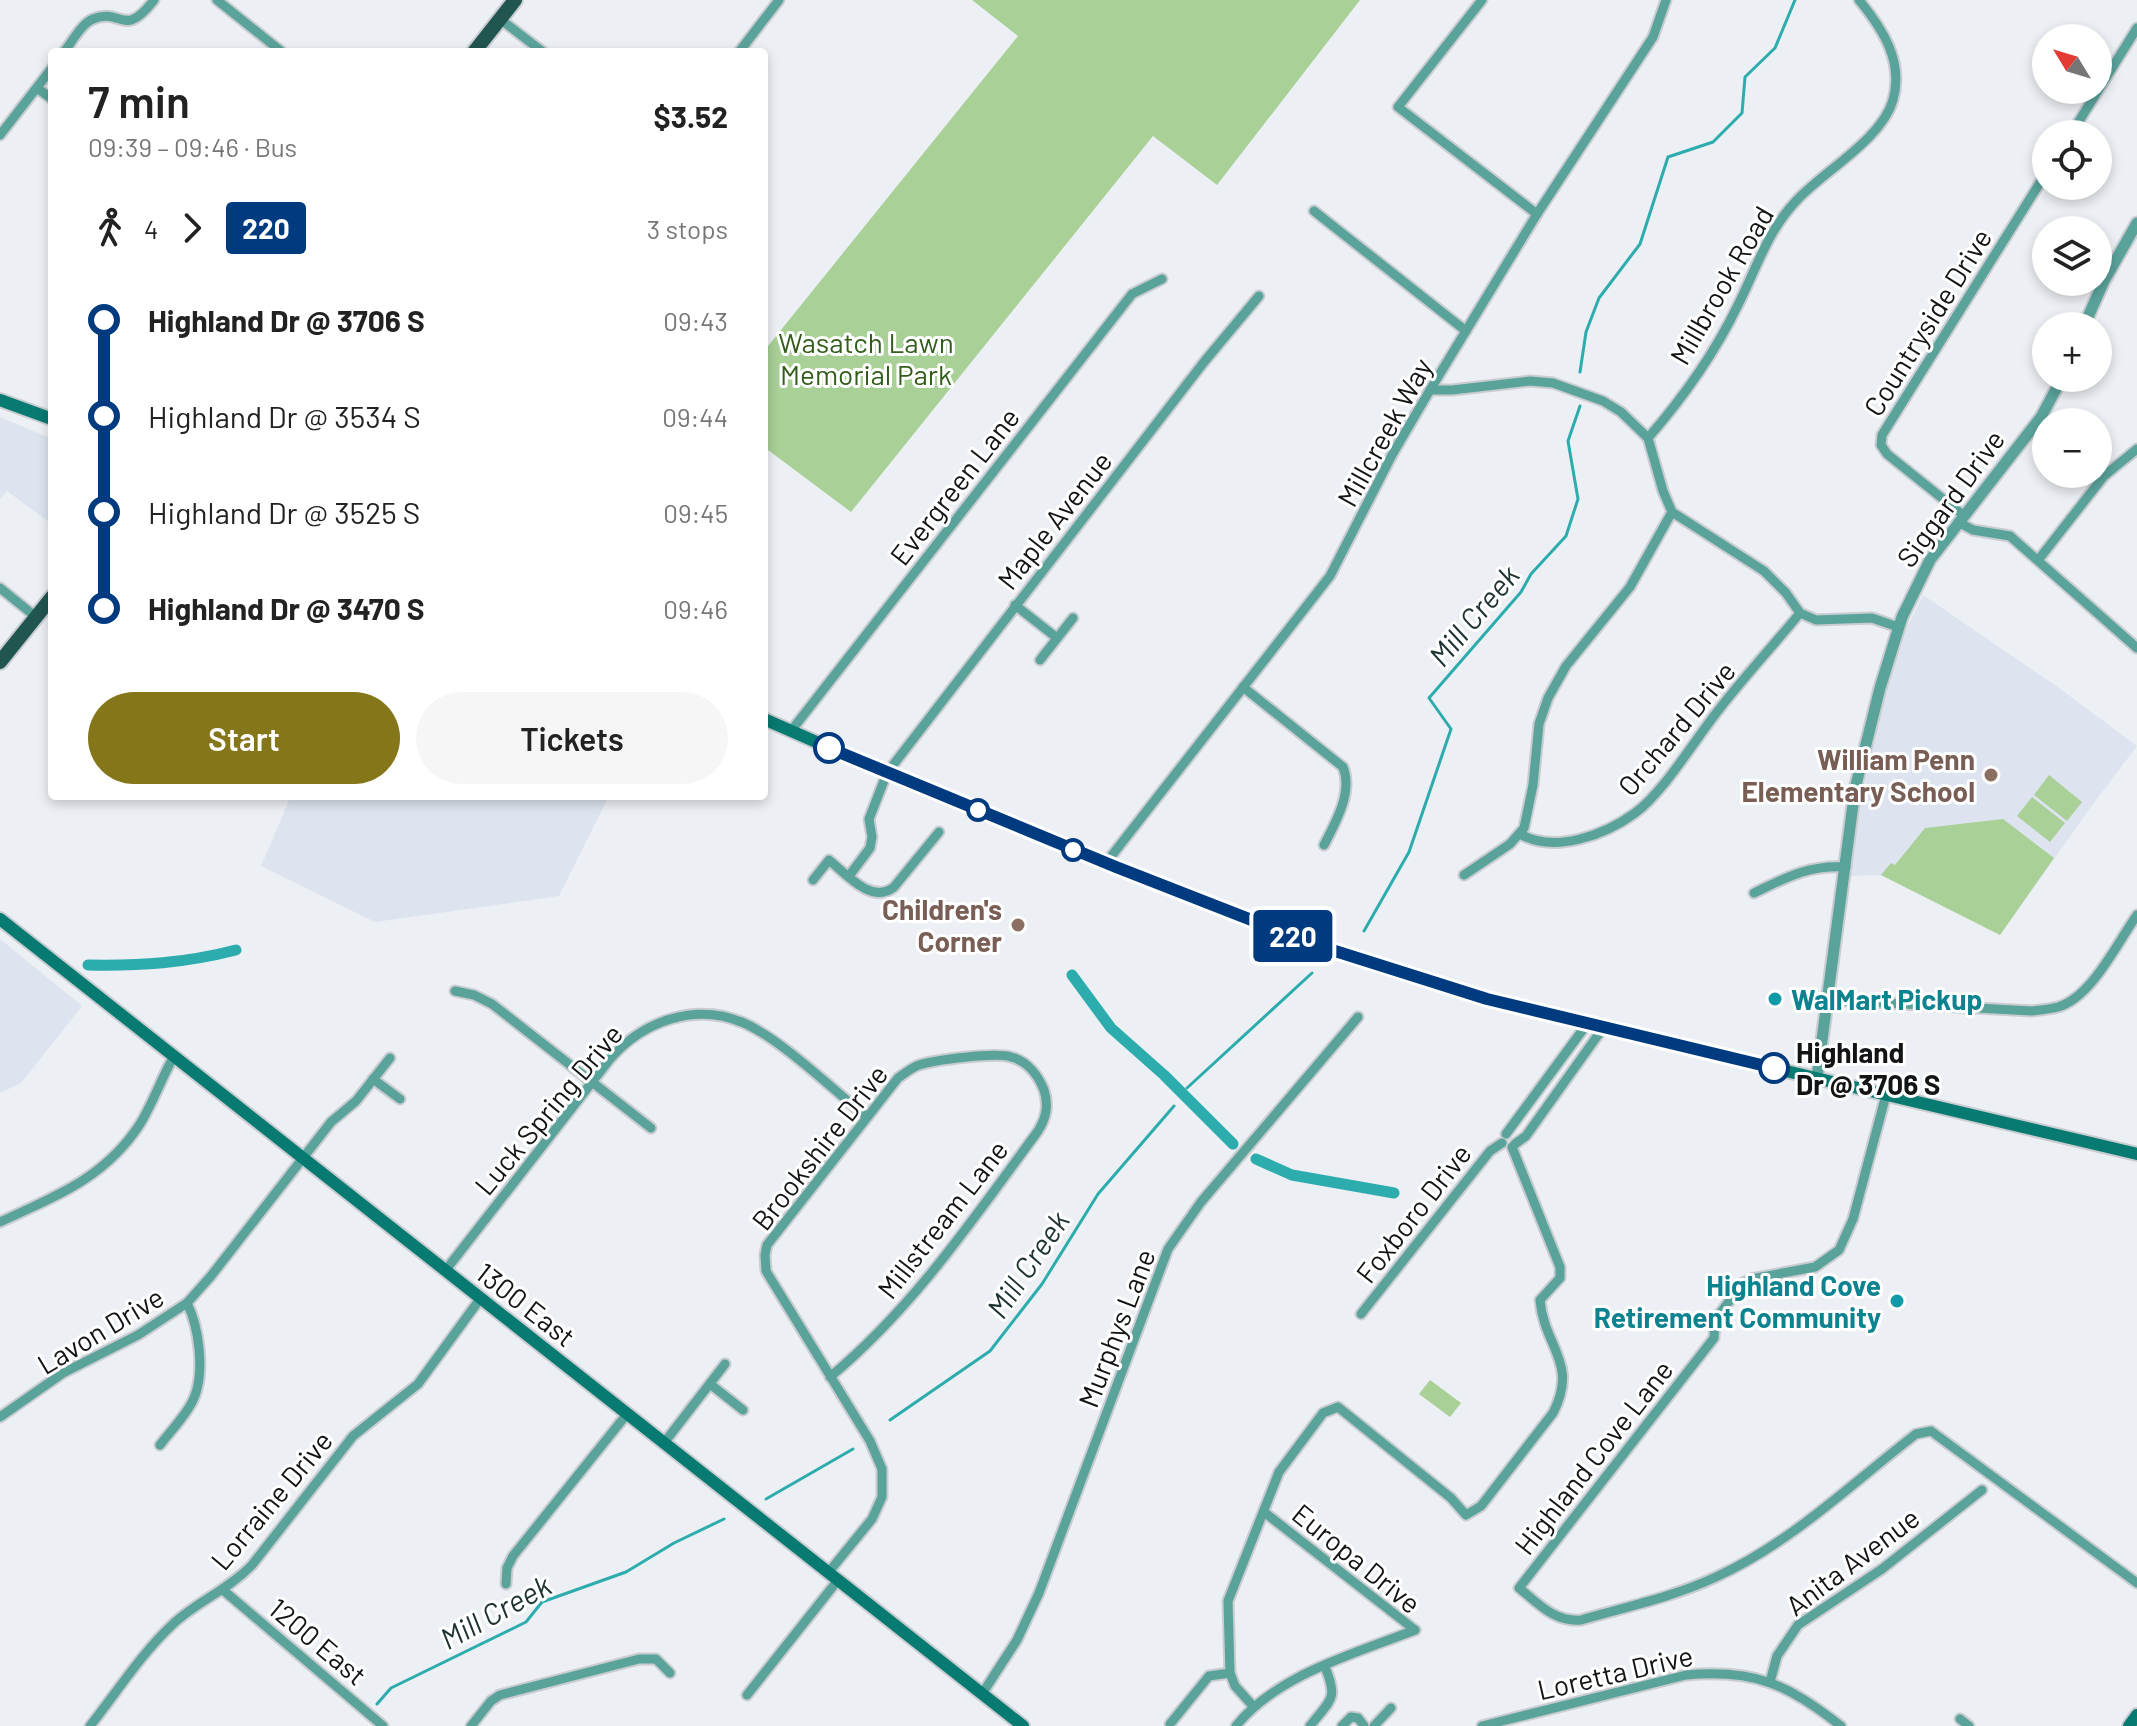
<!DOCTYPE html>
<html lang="en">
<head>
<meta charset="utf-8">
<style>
	:root { --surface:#fff; --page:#f6f6f6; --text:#222; --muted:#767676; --accent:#85761a }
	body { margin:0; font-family:Barlow,sans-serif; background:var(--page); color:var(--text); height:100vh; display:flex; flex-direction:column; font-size:30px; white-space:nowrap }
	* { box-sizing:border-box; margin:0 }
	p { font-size:26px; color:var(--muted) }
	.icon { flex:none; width:44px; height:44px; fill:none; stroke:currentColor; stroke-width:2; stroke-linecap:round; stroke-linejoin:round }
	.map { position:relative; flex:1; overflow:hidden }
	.panel { position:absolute; left:48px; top:48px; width:720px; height:752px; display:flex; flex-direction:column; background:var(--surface); border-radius:8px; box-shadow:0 4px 12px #0003 }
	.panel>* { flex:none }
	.badge { padding:0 16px; border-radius:6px; font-size:28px; line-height:52px }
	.needle { width:52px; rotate:308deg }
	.tools { position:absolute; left:2032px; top:24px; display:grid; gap:16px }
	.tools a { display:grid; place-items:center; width:80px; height:80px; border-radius:50%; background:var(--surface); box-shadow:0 4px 12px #0003; font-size:40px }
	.map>.badge { position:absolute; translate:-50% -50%; box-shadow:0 0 0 4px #fff }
	.legs { display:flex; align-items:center; gap:12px; height:88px; padding:0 40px; font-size:26px }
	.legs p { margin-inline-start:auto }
	.summary { display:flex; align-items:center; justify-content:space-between; height:136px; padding:0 40px }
	h1 { font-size:44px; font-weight:600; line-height:60px }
	.cta { display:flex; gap:16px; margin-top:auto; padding:16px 40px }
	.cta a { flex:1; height:92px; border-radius:48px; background:var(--accent); color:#fff; font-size:32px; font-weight:600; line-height:92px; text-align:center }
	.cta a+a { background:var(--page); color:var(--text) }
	ul { padding:0 40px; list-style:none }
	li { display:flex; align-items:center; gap:28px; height:96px; font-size:30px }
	li i { display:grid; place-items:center; width:12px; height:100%; margin:0 10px; background:currentColor }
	li i::after { content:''; width:20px; height:20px; margin:-10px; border:6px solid; border-radius:50%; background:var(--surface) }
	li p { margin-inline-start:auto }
	li:first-child i { background:linear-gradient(#0000 50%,currentColor 0) }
	li:last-child i { background:linear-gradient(currentColor 50%,#0000 0) }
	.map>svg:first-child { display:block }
	.built { fill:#dde4ef }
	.green { fill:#a9d097 }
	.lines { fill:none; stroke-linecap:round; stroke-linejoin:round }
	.stream { stroke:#2dacae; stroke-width:3 }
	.canal { stroke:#2dacae; stroke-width:11 }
	.minor-casing { stroke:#c9ccd0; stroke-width:13 }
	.tertiary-casing { stroke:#c9ccd0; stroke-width:15 }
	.secondary-casing { stroke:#c9ccd0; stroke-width:16 }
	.primary-casing { stroke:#c9ccd0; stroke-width:18 }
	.minor { stroke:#5aa39b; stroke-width:9 }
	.tertiary { stroke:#5aa39b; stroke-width:11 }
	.secondary { stroke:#077a71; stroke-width:12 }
	.primary { stroke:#215550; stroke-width:14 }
	.line-1-casing { stroke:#fff; stroke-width:18 }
	.line-1 { stroke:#003b80; stroke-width:12 }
	.stop-1-dot { fill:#fff; stroke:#003b80; stroke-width:4 }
	.education-dot { fill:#8d6e63; stroke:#fff; stroke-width:3 }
	.culture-dot { fill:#0f9aa8; stroke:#fff; stroke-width:3 }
	.labels { text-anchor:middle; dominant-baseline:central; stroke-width:6; stroke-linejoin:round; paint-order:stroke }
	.street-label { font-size:28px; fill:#131416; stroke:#fff }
	.park-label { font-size:28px; fill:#335d1a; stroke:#fff }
	.education-label { font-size:28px; font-weight:bold; fill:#785e54; stroke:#fff; text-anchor:end }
	.culture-label { font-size:28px; font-weight:bold; fill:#0d838f; stroke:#fff; text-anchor:start }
	.stop-label { font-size:28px; font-weight:bold; fill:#131416; stroke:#fff; text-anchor:start }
	.water-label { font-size:30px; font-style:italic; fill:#1e3333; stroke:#fff }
</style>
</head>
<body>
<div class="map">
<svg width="2137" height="1726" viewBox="0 0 2137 1726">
	<rect width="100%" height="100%" fill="#eceff3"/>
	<g class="built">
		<polygon points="0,417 52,439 52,524 7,491 0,499"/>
		<polygon points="1923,595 2059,688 2137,746 2093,804 2000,935 1881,875 1849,876 1860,804 1885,695 1903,636"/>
		<polygon points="291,796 609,796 559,896 375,922 261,866"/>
		<polygon points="0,939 82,1006 21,1083 0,1093"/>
	</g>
	<g class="green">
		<polygon points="972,0 1360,0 1217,185 1153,136 851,512 764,447 764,351 1018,36"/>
		<polygon points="2049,775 2082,802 2067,821 2034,795"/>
		<polygon points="2032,797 2065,823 2050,842 2017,816"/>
		<polygon points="2003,819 2054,858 2000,935 1881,875 1891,863 1895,865 1925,828"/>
		<polygon points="1430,1380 1461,1403 1450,1417 1419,1394"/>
	</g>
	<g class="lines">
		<g class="stream">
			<polyline points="1580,372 1586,332 1599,298 1640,244 1668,157 1713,142 1742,113 1745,77 1775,48 1795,0"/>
			<polyline points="1364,931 1409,852 1451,729 1429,698 1521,592 1531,574 1566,536 1578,499 1568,441 1580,406"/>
			<polyline points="1187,1088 1312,973"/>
			<polyline points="890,1420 990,1351 1042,1284 1098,1194 1174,1106"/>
			<polyline points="766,1499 853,1449"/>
			<polyline points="377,1704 391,1688 526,1622 542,1602 626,1572 674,1543 724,1519"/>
		</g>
		<g class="canal">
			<path d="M88 965C141 966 185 963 236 950"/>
			<polyline points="1072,975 1111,1028 1164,1075 1233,1144"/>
			<polyline points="1256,1159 1292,1175 1394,1193"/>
		</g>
		<defs>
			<g id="minor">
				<polyline points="217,0 282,52"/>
				<polyline points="1482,0 1398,107 1537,214"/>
				<polyline points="500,19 543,52"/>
				<path d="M64 52C72 42 81 24 93 19 122 7 123 40 154 0"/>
				<polyline points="739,52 779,0"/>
				<polyline points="37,88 52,99"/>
				<polyline points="2071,134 2137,28"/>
				<polyline points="0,135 52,68"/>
				<polyline points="1314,211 1466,331"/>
				<polyline points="1430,390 1452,390 1530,381 1553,383 1603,401 1621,412 1648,438 1663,491 1672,512 1764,571 1786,593 1800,613 1816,620 1872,618 1898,627"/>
				<path d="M1648 438C1682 399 1714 354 1737 307 1756 270 1767 231 1797 200 1824 171 1882 139 1893 100 1904 61 1882 28 1859 0"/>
				<polyline points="1963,515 1887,454 1881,445 1882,435 2046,173"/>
				<polyline points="1958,522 1973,530 2010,536 2137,648"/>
				<polyline points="2039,559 2104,476 2137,449"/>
				<polyline points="0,588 36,617"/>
				<polyline points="1015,605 1057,638"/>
				<polyline points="1040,660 1073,618"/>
				<path d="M1243 687 1343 767C1353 792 1336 822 1324 845"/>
				<polyline points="791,731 1132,294 1162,279"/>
				<path d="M1520 834C1554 854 1605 835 1635 813 1662 794 1695 740 1717 712 1743 678 1773 646 1800 613"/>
				<polyline points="1106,863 1330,576 1392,455 1430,390 1537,214 1653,37 1666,0"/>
				<polyline points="1464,875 1510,844 1524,828 1533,785 1539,724 1548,698 1566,666 1630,587 1672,512"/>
				<polyline points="849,876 870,848 872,837 869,819 887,773 1204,362 1259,296"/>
				<path d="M813 880 829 860C846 874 872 905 894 887L939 832"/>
				<path d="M1754 893C1787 877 1808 865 1846 867"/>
				<polyline points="455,991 474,995 492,1004 651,1128"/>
				<path d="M1829 1000 2032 1011C2040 1010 2050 1009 2058 1007 2092 997 2117 943 2137 915"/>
				<polyline points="373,1079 400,1099"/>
				<path d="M1886 1095 1853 1219 1839 1250 1815 1267 1751 1279 1743 1283 1715 1320 1714 1338 1519 1588C1539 1604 1554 1622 1581 1620 1626 1607 1673 1597 1716 1577 1791 1543 1851 1484 1916 1434L1931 1431 2137 1583"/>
				<polyline points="1506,1134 1587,1024"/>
				<polyline points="1515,1144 1526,1136 1603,1028"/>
				<path d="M0 1222C56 1196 105 1178 140 1124 153 1103 161 1079 173 1058"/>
				<path d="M445 1271 610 1059C643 1021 695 1002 744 1023 782 1040 832 1089 867 1117"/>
				<polyline points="1361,1314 1490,1151 1502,1143"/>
				<polyline points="710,1384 743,1410"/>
				<polyline points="0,1417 63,1373 138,1335 187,1303 211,1276 331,1122 356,1101 390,1058"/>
				<polyline points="664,1443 725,1364"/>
				<path d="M160 1445C171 1430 187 1415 194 1398 205 1372 199 1327 187 1303"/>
				<polyline points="1264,1512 1415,1630"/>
				<path d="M828 1573 872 1519 882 1497V1469L870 1441 766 1271 765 1255 767 1245 898 1078C904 1074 911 1068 919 1065 935 1060 995 1052 1011 1057 1027 1061 1038 1075 1044 1090 1049 1106 1046 1118 1038 1131 974 1218 914 1307 830 1377"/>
				<polyline points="506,1584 507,1568 513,1556 627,1414"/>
				<polyline points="223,1590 383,1726"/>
				<polyline points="1770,1682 1777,1656 1798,1625 1882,1569 1982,1490"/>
				<polyline points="982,1694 1017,1640 1039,1593 1168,1249 1201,1202 1358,1017"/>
				<polyline points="747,1695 838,1580"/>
				<path d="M1253 1706 1235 1686 1230 1673 1228 1601 1279 1472 1323 1413 1338 1407 1451 1498 1466 1515 1481 1506 1553 1413C1579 1363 1544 1347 1540 1300L1560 1278V1267L1512 1147"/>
				<polyline points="1960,1719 1969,1726"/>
				<polyline points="1170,1724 1209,1676 1230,1673"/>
				<path d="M90 1726C117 1692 141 1654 172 1625 196 1602 228 1590 252 1565L353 1436 418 1384 480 1299"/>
				<polyline points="471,1726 491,1701 500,1695 639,1659 656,1659 670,1673"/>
				<path d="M1236 1726C1278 1674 1354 1654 1415 1630"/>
				<path d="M1310 1726C1330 1700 1339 1700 1325 1667"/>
				<polyline points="1342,1726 1351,1717 1358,1718 1364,1726"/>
				<polyline points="1374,1726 1391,1708"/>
				<path d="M1482 1726 1686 1675C1755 1669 1787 1684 1841 1726"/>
			</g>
			<g id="tertiary">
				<polyline points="2084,326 2104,281 2137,223"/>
				<polyline points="1817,1078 1855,789 1880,688 1902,617 1930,560 2041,417 2062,378"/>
			</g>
			<g id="secondary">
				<polyline points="0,400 52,419"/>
				<polyline points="764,719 887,773 1116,867 1313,944 1392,970 1487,999 1587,1024 2137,1154"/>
				<polyline points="0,919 1023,1726"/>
				<polyline points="2129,1726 2137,1715"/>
			</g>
			<g id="primary">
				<polyline points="474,52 515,0"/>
				<polyline points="0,662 52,597"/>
			</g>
		</defs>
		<use href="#minor" class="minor-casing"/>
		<use href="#tertiary" class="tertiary-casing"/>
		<use href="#secondary" class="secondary-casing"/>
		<use href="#primary" class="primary-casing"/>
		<use href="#minor" class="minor"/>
		<use href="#tertiary" class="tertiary"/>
		<use href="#secondary" class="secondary"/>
		<use href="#primary" class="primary"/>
	</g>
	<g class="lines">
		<defs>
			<polyline id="line-1" points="829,748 1116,867 1313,944 1487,999 1774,1068"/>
		</defs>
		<use href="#line-1" class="line-1-casing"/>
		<use href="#line-1" class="line-1"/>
	</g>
	<g class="stop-1-dot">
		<circle cx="829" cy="748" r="14"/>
		<circle cx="978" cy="810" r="10"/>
		<circle cx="1073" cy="850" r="10"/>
		<circle cx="1774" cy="1068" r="14"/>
	</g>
	<g class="education-dot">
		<circle cx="1991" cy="775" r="8"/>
		<circle cx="1018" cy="925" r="8"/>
	</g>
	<g class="culture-dot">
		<circle cx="1775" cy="999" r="8"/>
		<circle cx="1897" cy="1301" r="8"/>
	</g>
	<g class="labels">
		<g class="street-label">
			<text transform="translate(1721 285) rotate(-60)">Millbrook Road</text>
			<text transform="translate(1927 322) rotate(-58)">Countryside Drive</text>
			<text transform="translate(1384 432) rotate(-61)">Millcreek Way</text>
			<text transform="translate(954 486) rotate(-52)">Evergreen Lane</text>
			<text transform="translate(1950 498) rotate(-54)">Siggard Drive</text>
			<text transform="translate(1054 520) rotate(-52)">Maple Avenue</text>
			<text transform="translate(1676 728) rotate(-50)">Orchard Drive</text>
			<text transform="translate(548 1109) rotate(-50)">Luck Spring Drive</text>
			<text transform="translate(819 1147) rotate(-52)">Brookshire Drive</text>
			<text transform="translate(1413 1213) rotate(-52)">Foxboro Drive</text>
			<text transform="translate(942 1219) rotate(-52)">Millstream Lane</text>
			<text transform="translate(526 1304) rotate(38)">1300 East</text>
			<text transform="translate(1116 1328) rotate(-69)">Murphys Lane</text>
			<text transform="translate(100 1330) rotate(-31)">Lavon Drive</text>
			<text transform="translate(1593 1457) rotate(-52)">Highland Cove Lane</text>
			<text transform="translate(271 1500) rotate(-50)">Lorraine Drive</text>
			<text transform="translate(1357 1558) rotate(39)">Europa Drive</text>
			<text transform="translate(1852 1561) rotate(-37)">Anita Avenue</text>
			<text transform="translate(318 1641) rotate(40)">1200 East</text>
			<text transform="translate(1615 1672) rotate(-13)">Loretta Drive</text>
		</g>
		<g class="park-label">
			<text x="866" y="342">Wasatch Lawn<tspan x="866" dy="32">Memorial Park</tspan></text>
		</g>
		<g class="education-label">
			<text x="1975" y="759">William Penn<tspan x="1975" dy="32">Elementary School</tspan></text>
			<text x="1002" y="909">Children's<tspan x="1002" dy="32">Corner</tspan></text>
		</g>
		<g class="culture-label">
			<text x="1791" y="999">WalMart Pickup</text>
			<text x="1881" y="1285" text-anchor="end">Highland Cove<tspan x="1881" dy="32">Retirement Community</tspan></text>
		</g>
		<g class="stop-label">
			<text x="1796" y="1052">Highland<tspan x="1796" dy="32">Dr @ 3706 S</tspan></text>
		</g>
		<g class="water-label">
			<text transform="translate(1473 615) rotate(-50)">Mill Creek</text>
			<text transform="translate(1027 1264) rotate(-56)">Mill Creek</text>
			<text transform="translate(495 1611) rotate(-29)">Mill Creek</text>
		</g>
	</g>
</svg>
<div class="tools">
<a><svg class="needle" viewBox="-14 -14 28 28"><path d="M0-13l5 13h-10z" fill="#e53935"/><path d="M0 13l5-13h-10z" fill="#767676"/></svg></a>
<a><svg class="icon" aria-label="locate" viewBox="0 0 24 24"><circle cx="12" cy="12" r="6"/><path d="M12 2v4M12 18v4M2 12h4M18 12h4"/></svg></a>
<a><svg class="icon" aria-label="layers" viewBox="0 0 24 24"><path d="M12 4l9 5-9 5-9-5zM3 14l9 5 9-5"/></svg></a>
<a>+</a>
<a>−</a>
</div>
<b class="badge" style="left:1293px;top:936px;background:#003b80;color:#fff">220</b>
<section class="panel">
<div class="summary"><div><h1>7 min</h1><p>09:39 – 09:46 · Bus</p></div><b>$3.52</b></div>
<div class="legs"><svg class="icon" aria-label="walk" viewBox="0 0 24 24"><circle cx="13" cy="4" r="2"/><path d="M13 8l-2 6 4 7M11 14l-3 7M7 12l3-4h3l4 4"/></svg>4<svg class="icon" aria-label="forward" viewBox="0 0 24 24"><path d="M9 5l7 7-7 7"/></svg><b class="badge" style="background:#003b80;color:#fff">220</b><p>3 stops</p></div>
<ul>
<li><i style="color:#003b80"></i><b>Highland Dr @ 3706 S</b><p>09:43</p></li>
<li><i style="color:#003b80"></i><span>Highland Dr @ 3534 S</span><p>09:44</p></li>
<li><i style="color:#003b80"></i><span>Highland Dr @ 3525 S</span><p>09:45</p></li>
<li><i style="color:#003b80"></i><b>Highland Dr @ 3470 S</b><p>09:46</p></li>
</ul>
<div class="cta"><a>Start</a><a>Tickets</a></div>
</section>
</div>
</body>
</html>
